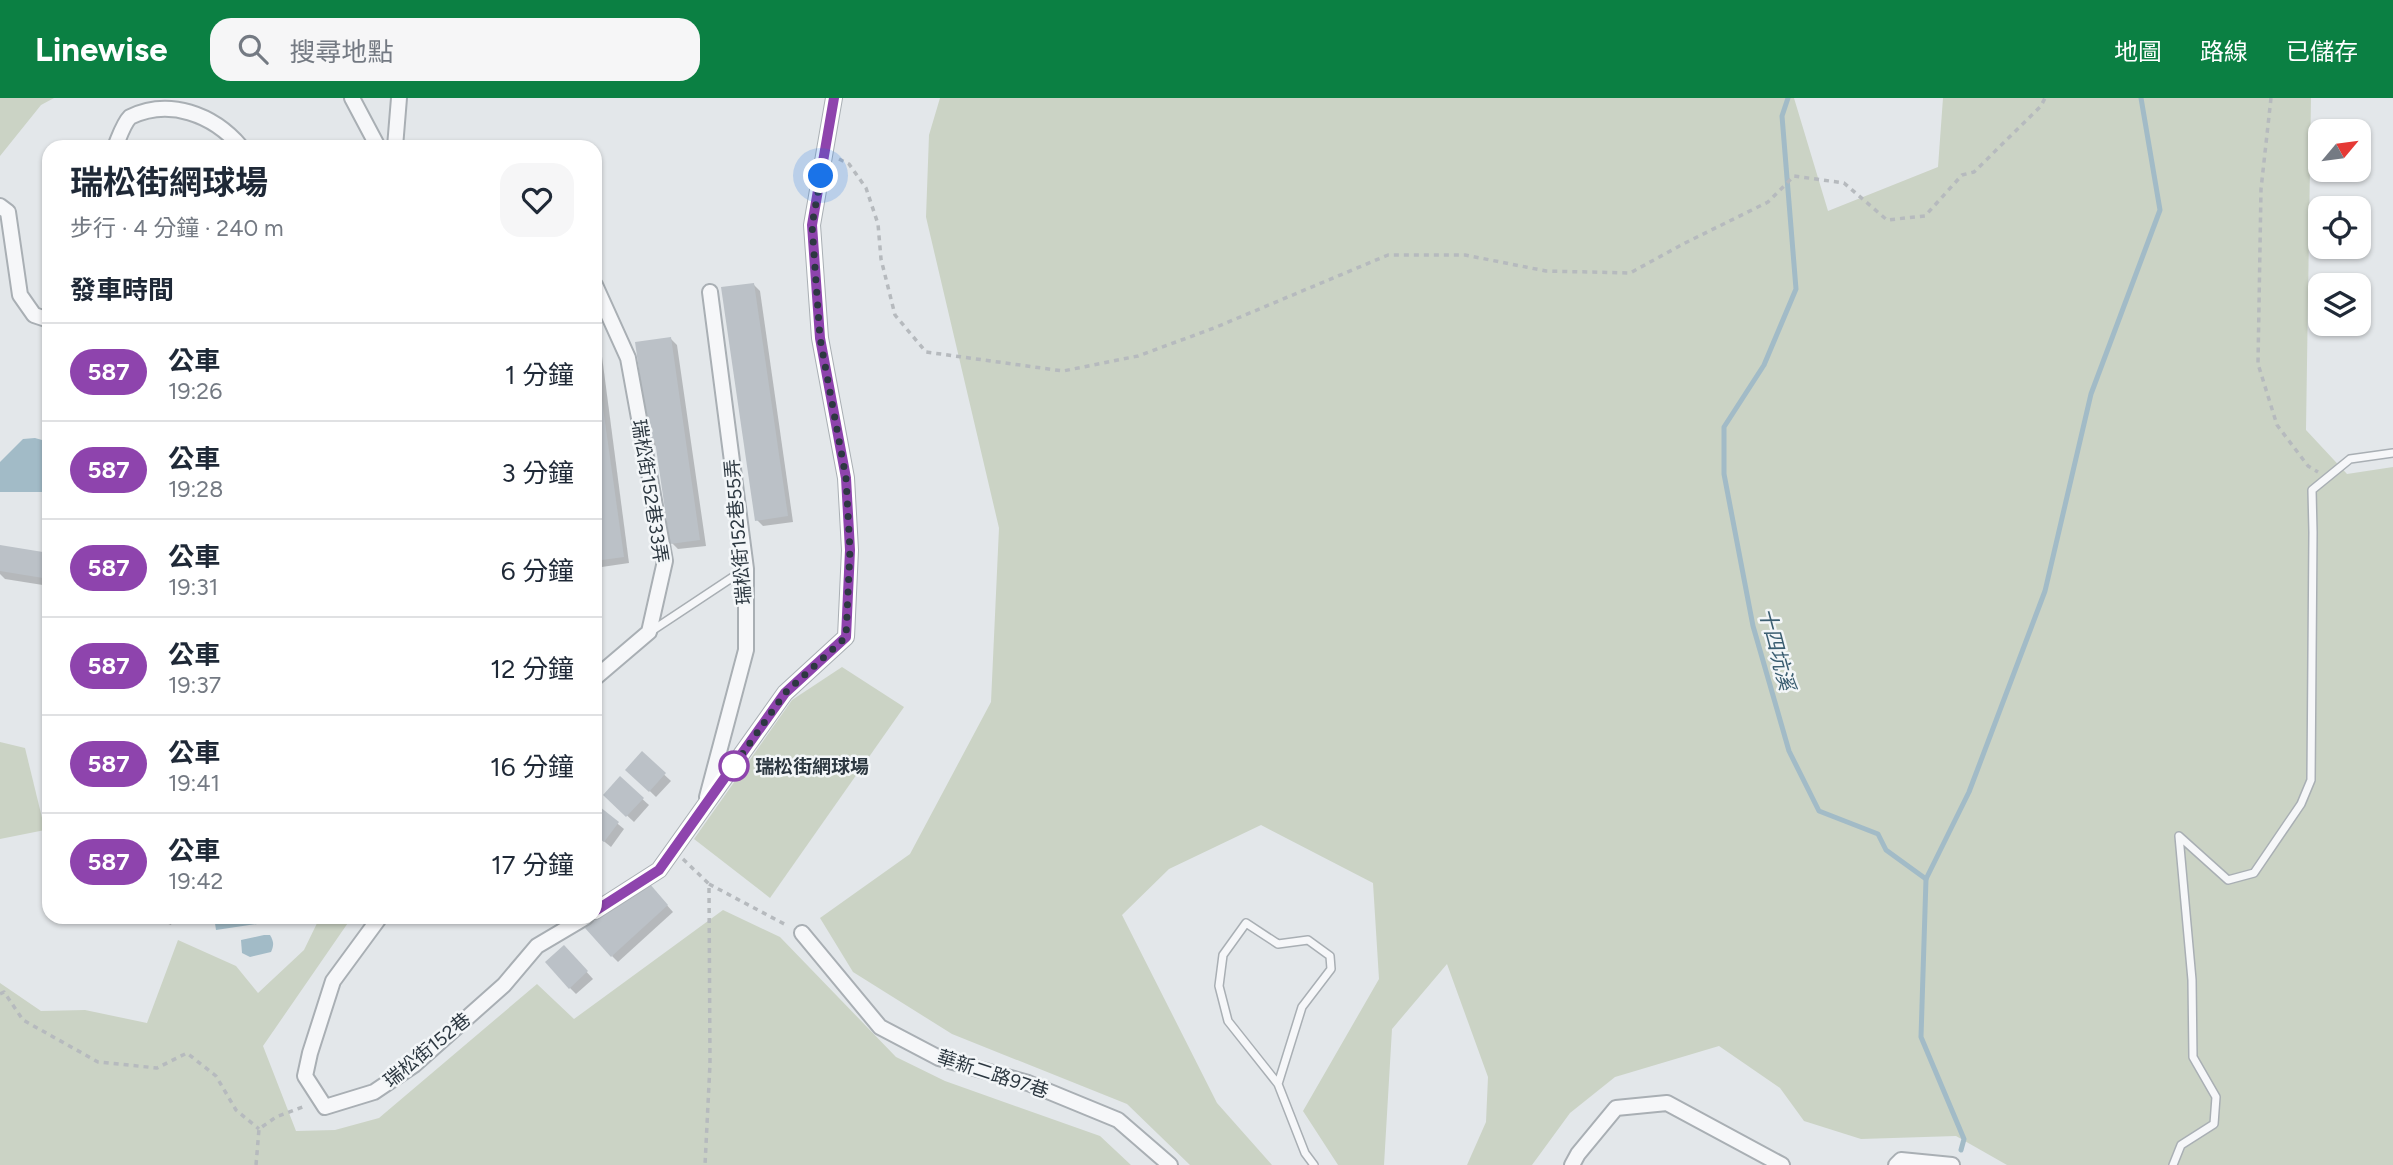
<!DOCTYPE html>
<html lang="zh-TW">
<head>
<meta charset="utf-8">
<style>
	:root { --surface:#fff; --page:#f6f6f7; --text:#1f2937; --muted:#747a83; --line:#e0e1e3; --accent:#0b8043 }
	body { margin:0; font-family:Figtree,"Noto Sans TC",sans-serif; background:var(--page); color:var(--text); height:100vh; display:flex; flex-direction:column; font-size:26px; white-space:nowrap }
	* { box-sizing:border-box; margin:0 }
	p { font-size:23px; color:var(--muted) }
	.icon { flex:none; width:38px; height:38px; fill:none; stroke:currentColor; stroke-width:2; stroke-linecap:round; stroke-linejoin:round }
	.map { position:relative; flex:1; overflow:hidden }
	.sheet { position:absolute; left:42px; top:42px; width:560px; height:784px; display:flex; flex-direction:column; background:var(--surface); border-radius:21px; box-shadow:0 2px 5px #0004 }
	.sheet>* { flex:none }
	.badge { padding:0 14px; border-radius:23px; font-size:24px; line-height:46px }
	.needle { width:46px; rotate:61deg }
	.buttons { position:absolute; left:2308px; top:21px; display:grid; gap:14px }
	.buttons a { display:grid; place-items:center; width:63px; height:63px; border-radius:14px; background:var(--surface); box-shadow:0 2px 5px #0004; font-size:35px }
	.you { position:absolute; width:35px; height:35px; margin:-18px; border:5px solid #fff; border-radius:50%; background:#1a73e8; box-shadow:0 0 0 10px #1a73e833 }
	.map>.badge { position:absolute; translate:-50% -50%; box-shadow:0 0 0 4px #fff }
	h2 { padding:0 28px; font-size:26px; line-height:63px }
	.round { display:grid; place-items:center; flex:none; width:74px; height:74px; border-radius:21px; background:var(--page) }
	.overview { display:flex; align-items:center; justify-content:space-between; height:119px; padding:0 28px }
	h1 { font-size:33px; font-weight:700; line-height:52px }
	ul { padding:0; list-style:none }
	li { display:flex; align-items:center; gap:21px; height:98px; padding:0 28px; border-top:2px solid var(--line) }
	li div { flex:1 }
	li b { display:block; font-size:26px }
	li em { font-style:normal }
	li .badge { min-width:77px; font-weight:700; text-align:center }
	header { display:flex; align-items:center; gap:42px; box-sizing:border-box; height:98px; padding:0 35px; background:var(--accent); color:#fff }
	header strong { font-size:33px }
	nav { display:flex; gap:38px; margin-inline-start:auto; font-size:24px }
	.search { width:490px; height:63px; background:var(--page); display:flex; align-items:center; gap:18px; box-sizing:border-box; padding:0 24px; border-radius:21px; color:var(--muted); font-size:26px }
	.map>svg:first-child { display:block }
	.green { fill:#cbd3c5 }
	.water { fill:#a2bbc7 }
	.shadow { fill:#0003 }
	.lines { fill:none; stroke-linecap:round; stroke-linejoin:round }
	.stream { stroke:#a2bbc7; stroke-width:5 }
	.building { fill:#bbc1c7 }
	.service-casing { stroke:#a9afb4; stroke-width:10 }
	.minor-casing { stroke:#a9afb4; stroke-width:18 }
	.path { stroke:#b6babe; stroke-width:3.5; stroke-dasharray:5 5; stroke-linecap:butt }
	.service { stroke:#f6f7f9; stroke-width:7 }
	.minor { stroke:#f6f7f9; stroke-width:14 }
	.line-casing { stroke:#fff; stroke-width:16 }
	.line { stroke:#8e44ad; stroke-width:10 }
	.walk { stroke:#2d3841; stroke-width:7; stroke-dasharray:0 12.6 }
	.stop-dot { fill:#fff; stroke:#8e44ad; stroke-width:3.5 }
	.labels { text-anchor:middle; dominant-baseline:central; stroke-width:5; stroke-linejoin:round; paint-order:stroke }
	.street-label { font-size:19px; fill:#2d3841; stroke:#f3f6f8 }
	.stop-label { font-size:19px; font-weight:bold; fill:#2d3841; stroke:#f3f6f8; text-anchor:start }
	.water-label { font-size:21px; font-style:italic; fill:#3a5d71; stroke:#f3f6f8 }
</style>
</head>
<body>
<header>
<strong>Linewise</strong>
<div class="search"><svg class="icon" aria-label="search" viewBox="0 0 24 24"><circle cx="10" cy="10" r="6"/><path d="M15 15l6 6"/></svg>搜尋地點</div>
<nav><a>地圖</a><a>路線</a><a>已儲存</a></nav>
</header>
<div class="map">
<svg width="2393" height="1067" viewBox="0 0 2393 1067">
	<rect width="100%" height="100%" fill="#e3e7ea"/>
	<g class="green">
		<polygon points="0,0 54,0 41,7 0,58"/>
		<polygon points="940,0 1794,0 1828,113 1938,69 1943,0 2311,0 2306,332 2347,376 2393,369 2393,1067 2007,1067 1956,1038 1861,1041 1804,1023 1780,990 1719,948 1615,979 1570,1015 1532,1067 1467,1067 1486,1024 1488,979 1447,866 1392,931 1384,1067 1338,1067 1303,1013 1379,881 1373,785 1261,727 1169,771 1122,817 1217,1005 1272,1067 1190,1067 1127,1006 952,936 853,874 820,820 910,756 991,604 999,430 926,119 929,37"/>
		<polygon points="842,569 904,609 770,800 694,741 792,602"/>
		<polygon points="0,644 25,650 45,732 0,741"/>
		<polygon points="723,812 780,839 896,959 945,983 1100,1038 1131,1067 0,1067 0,885 41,913 85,912 147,925 178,842 236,868 258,895 304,852 320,819 352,819 263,948 296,1033 335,1032 379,1020 537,886 574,921"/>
	</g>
	<g class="water">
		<polygon points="35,340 49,344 49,394 0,394 0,364 23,341"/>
		<polygon points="214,819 276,819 277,823 216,832"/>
		<path d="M264 837H270C274 844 274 847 271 854L250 859 242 855 241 842Z"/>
	</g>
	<g class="shadow">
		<polygon points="754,187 760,193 793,424 763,428 757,422"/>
		<polygon points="595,205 629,465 595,470"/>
		<polygon points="671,241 677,247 706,448 678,451 672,445 657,349 650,343"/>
		<polygon points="0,449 49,457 49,488 5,481 0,476"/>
		<polygon points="642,656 671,683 656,699 628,672"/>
		<polygon points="620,681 649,707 634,724 605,697"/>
		<polygon points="595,707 624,731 611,749 595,736"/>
		<polygon points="649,787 673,814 618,864 612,858"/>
		<polygon points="149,819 174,819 171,827"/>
		<polygon points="564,849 593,881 576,896 570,890"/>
	</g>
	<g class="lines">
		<g class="stream">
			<polyline points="1788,0 1782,18 1796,191 1764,267 1724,329 1724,376 1753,528 1789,653 1819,713 1878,736 1886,752 1926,781"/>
			<polyline points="1961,1052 1964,1041 1921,939 1926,781 1969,694 2045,493 2091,296 2160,112 2141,0"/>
		</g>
	</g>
	<g class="building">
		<polygon points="754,185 788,418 755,423 721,189"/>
		<polygon points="671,239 700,442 670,446 655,343 649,343 635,244"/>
		<polygon points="595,253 624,459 595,463"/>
		<polygon points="0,447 49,455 49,481 0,473"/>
		<polygon points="642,653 666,675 649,694 625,672"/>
		<polygon points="620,678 644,700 626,719 603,697"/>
		<polygon points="595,705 619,724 604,744 595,737"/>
		<polygon points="643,778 668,807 611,859 585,830"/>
		<polygon points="564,847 588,873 569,891 545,864"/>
	</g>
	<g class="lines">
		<defs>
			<g id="service">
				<polyline points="650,534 745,471"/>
				<polyline points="1278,986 1302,909 1331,871 1330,858 1308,842 1278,846 1246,825 1223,857 1219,888 1228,923 1278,986 1305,1055 1314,1067"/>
				<polyline points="2173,1067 2181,1047 2214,1026 2216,999 2193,959 2192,882 2179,738 2228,782 2254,775 2301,706 2311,682 2313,434 2312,392 2350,361 2393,355"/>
			</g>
			<g id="minor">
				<polyline points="352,0 378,49"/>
				<path d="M115 49C119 40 123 26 130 19 169 0 213 16 241 49"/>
				<polyline points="395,49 399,0"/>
				<polyline points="0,108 8,114 20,197 34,217 49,222"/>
				<polyline points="595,187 628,260 665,463 649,534 595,580"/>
				<polyline points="707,699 746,552 746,471 710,194"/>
				<polyline points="595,813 659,772 785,595 846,539 850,452 846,380 820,240 812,127 834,0"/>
				<polyline points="380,819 333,883 310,955 305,978 325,1009 374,994 414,967 504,887 537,848 586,819"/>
				<polyline points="802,835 880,929 939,960 1028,985 1118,1022 1170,1067"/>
				<polyline points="1572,1067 1578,1056 1616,1010 1667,1005 1782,1067"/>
				<polyline points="1896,1067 1901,1062 1952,1067"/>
			</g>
		</defs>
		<use href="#service" class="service-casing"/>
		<use href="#minor" class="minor-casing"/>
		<g class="path">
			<polyline points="2271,0 2261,91 2258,266 2277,327 2308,368 2318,374"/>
			<polyline points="839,61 849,66 866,90 878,126 881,161 895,217 926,254 1063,273 1138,258 1214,230 1388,157 1465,157 1546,173 1630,175 1685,145 1768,104 1794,78 1844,85 1887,122 1925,118 1962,77 1974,74 2041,8 2045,0"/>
			<polyline points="683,761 709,786 710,966 705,1067"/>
			<polyline points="709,786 788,828"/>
			<polyline points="0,896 4,894 23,922 98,964 157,970 187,955 216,978 236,1012 259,1031"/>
			<polyline points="256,1067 259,1031 276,1019 305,1008"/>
		</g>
		<use href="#service" class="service"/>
		<use href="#minor" class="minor"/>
	</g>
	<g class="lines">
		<defs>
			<polyline id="line" points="595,813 659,772 785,595 846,539 850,452 846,380 820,240 812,127 834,0"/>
		</defs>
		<use href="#line" class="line-casing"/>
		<use href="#line" class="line"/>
		<polyline class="walk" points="734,668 731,672 785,595 846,539 850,452 846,380 820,240 812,127 821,78"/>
	</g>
	<circle class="stop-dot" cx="734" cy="668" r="14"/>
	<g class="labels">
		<g class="street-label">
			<text transform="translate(650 393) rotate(81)">瑞松街152巷33弄</text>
			<text transform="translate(738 434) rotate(-95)">瑞松街152巷55弄</text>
			<text transform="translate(427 952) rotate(-39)">瑞松街152巷</text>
			<text transform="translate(993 976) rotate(18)">華新二路97巷</text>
		</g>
		<g class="stop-label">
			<text x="755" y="668">瑞松街網球場</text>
		</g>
		<g class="water-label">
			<text transform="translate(1777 551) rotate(75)">十四坑溪</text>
		</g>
	</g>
</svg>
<div class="buttons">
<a><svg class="needle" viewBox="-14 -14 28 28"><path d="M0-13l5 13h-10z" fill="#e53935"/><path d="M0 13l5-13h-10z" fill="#747a83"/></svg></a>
<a><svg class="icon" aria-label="locate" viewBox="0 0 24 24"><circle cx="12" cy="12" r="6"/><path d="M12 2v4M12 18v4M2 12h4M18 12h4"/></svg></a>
<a><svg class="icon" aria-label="layers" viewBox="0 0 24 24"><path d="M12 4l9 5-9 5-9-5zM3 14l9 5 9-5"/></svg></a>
</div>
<div class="you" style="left:821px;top:78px"></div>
<section class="sheet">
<div class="overview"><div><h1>瑞松街網球場</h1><p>步行 · 4 分鐘 · 240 m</p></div><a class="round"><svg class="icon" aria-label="heart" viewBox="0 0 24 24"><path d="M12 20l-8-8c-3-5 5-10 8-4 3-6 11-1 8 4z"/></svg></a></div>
<h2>發車時間</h2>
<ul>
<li><span class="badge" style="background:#8e44ad;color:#fff">587</span><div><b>公車</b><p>19:26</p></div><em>1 分鐘</em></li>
<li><span class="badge" style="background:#8e44ad;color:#fff">587</span><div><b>公車</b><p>19:28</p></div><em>3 分鐘</em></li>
<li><span class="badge" style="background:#8e44ad;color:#fff">587</span><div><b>公車</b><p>19:31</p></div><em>6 分鐘</em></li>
<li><span class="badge" style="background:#8e44ad;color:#fff">587</span><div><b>公車</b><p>19:37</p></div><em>12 分鐘</em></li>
<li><span class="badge" style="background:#8e44ad;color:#fff">587</span><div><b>公車</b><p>19:41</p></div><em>16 分鐘</em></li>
<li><span class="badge" style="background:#8e44ad;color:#fff">587</span><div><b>公車</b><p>19:42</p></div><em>17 分鐘</em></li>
</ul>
</section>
</div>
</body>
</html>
